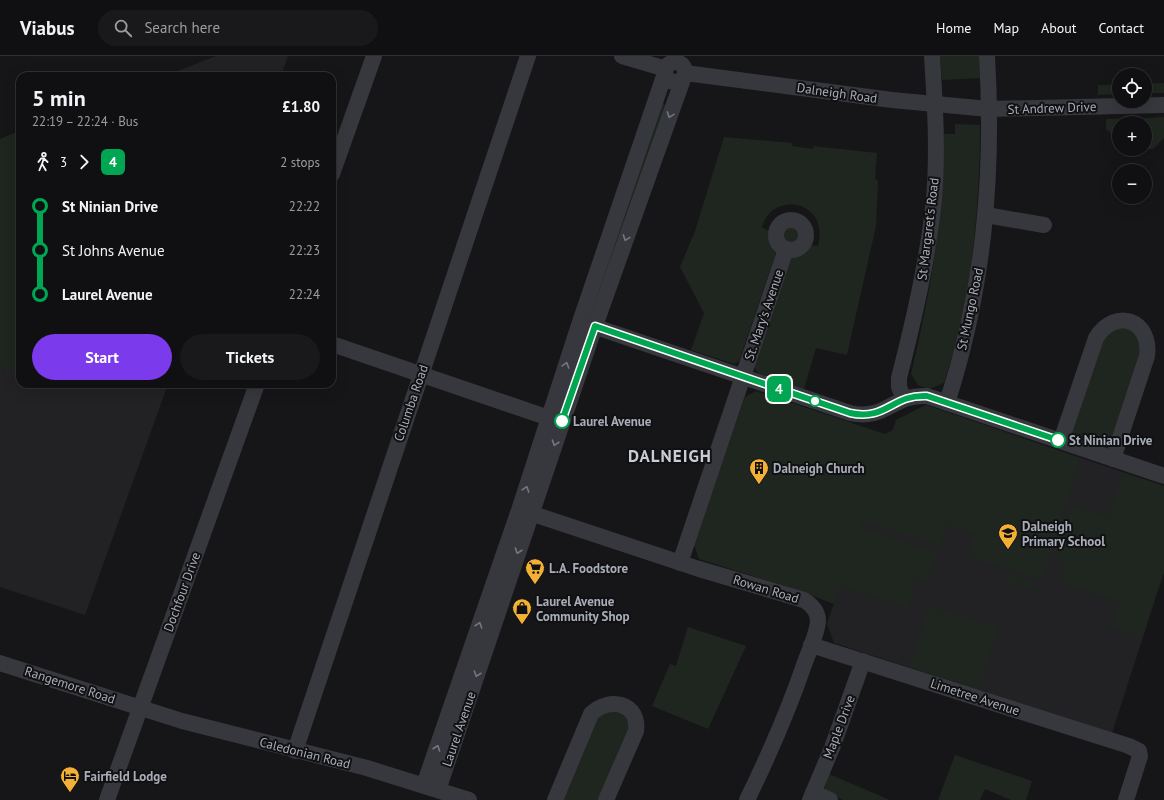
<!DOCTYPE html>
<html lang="en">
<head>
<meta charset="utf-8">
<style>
	:root { --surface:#101012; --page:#19191b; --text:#f1f3f6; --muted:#9c9d9f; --line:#303032; --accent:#7c3aed }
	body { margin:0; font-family:"PT Sans",sans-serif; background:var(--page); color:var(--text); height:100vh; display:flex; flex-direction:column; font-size:15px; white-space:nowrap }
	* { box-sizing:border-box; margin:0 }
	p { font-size:13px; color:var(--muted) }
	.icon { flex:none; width:22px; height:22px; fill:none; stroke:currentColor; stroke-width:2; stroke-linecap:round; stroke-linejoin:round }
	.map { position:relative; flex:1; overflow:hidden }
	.details { position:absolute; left:16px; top:16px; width:320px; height:316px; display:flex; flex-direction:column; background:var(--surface); border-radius:12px; box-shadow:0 4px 16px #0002,0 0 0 1px var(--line) }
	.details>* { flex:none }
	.badge { padding:0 8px; border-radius:6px; font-size:14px; line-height:26px }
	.controls { position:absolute; left:1112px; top:12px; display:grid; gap:8px }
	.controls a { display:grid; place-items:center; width:40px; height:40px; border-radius:50%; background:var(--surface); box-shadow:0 4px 16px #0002,0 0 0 1px var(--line); font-size:20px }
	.map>.badge { position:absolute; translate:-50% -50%; box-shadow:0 0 0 2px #fff }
	.legs { display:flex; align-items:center; gap:6px; height:44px; padding:0 16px; font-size:13px }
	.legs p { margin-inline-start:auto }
	.summary { display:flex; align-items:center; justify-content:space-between; height:68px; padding:0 16px }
	h1 { font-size:22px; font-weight:700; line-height:30px }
	.primary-button { display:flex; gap:8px; margin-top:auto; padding:8px 16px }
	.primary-button a { flex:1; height:46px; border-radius:24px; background:var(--accent); color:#fff; font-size:16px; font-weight:700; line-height:46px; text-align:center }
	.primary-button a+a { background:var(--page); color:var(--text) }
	ul { padding:0 16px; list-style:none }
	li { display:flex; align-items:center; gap:14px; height:44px; font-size:15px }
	li i { display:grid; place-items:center; width:6px; height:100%; margin:0 5px; background:currentColor }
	li i::after { content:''; width:10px; height:10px; margin:-5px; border:3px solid; border-radius:50%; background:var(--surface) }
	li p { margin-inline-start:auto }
	li:first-child i { background:linear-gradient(#0000 50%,currentColor 0) }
	li:last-child i { background:linear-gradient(currentColor 50%,#0000 0) }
	header { display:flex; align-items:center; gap:24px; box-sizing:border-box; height:56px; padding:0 20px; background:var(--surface); border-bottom:1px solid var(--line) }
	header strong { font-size:19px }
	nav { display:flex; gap:22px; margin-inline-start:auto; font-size:14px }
	.search { width:280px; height:36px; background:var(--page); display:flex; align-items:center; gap:10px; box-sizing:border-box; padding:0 14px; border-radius:22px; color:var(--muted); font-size:15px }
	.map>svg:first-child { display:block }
	.built { fill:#222225 }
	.green { fill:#1e261f }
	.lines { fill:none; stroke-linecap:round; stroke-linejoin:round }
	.minor { stroke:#37383d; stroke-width:16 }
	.oneway { stroke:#757881 }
	.line-1-casing { stroke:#fff; stroke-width:9 }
	.line-1 { stroke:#00a651; stroke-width:6 }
	.stop-1-dot { fill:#fff; stroke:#00a651; stroke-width:2 }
	.labels { text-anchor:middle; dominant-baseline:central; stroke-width:4; stroke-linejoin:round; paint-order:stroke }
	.street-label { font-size:13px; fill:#a8adb8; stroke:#111113 }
	.stop-label { font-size:13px; font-weight:bold; fill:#a8adb8; stroke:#111113; text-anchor:start }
	.poi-label { font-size:13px; font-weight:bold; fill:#a8adb8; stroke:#111113; text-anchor:start }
	.district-label { font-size:17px; font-weight:bold; letter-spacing:1px; fill:#c9ccd4; stroke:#111113 }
</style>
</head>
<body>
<header>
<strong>Viabus</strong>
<div class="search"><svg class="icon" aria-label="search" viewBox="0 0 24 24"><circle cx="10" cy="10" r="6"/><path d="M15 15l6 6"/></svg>Search here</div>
<nav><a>Home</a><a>Map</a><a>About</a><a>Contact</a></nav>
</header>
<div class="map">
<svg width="1164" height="744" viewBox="0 0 1164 744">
	<rect width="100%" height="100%" fill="#161618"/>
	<g class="built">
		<polygon points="216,0 288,0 281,20 165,20"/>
		<polygon points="20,75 20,328 168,328 85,559 0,531 0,83"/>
		<polygon points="926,349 1164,430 1164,516 1112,677 834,587 827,568 896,364"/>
	</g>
	<g class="green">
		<polygon points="940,0 979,0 980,22 942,24"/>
		<polygon points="1164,27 1164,37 1145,37 1145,28"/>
		<polygon points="1098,29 1119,29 1119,38 1098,39"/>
		<polygon points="662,46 665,49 658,73 598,249 594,247"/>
		<polygon points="1164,61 1164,82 1153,93 1145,93 1146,69 1143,67 1144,62"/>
		<polygon points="1138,62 1139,67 1119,67 1119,85 1106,73 1106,63"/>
		<path d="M955 68 980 69C980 156 971 244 944 327L929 333 918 329 911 318C930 239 944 159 944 78H955Z"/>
		<polygon points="20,75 20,315 13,317 0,310 0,83"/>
		<path d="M724 81 793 87 792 90 813 93V90L877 97 875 123 878 124 876 170 847 299 816 292 804 333 758 317 754 311 789 204 810 189 818 190C830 143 771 135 762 171L769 175 776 197 739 305 734 308 731 307 691 294 704 257 680 211 695 175Z"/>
		<circle cx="791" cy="179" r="10"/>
		<polygon points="1110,273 1132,273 1144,287 1109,391 1106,392 1073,382 1071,379 1099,287"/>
		<polygon points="756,335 885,378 893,374 896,364 926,349 1080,402 1043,522 1039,523 968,501 975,478 947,470 941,490 862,465 860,471 937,496 928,525 916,525 908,552 841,529 834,548 797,534 699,503 694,488 745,341"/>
		<polygon points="1125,417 1164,430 1164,516 1142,581 1112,572 1120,546 1060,527 1066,507 1058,504 1057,499 1073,451 1107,460"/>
		<polygon points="1008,517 1032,525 1032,528 1036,530 1035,535 1005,526"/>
		<polygon points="929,550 998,571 979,634 910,611"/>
		<polygon points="688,571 746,590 708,673 652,650 670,608 676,610"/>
		<polygon points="610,654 625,659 631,670 600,744 561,744 596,662"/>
		<polygon points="955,699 1032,725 1026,744 1011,744 985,733 980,744 938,744"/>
		<polygon points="829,718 890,744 843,744 823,734"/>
	</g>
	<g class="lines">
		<g class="minor">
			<polyline points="622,0 666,13"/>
			<circle cx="675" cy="16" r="10"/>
			<polyline points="685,17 892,44 989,53 1164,49"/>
			<polyline points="332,118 374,0"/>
			<polyline points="986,159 1044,169"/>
			<circle cx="791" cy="179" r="15"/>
			<path d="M584 267 850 357C887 365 892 338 927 340L1164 420"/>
			<polyline points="332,288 549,362"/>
			<path d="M904 343 899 331V322C914 263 928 203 934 143 938 95 935 47 932 0"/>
			<path d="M947 347C984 233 994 119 987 0"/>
			<path d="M1061 385 1096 282C1115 251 1152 264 1147 300L1113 403"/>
			<path d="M521 454 699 513 804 544C812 549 818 555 818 565 817 578 810 593 805 606 789 653 769 699 747 744"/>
			<polyline points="680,507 786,193"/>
			<polyline points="811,589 1129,690 1139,695 1140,700 1126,744"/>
			<polyline points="0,607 182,665 367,712 469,744"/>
			<polyline points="295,695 528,0"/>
			<polyline points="424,729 519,454 580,266 665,17"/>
			<polyline points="438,734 595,270 683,23"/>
			<polyline points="813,737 830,744"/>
			<polyline points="107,744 257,328"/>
			<path d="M555 744 591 658C609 640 640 647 636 675L606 744"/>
			<polyline points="810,744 832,692 863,605"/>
		</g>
	</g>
	<defs><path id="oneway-chevron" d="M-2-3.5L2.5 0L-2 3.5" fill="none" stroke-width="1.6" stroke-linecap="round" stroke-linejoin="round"/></defs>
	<g class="oneway">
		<use href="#oneway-chevron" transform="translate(670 59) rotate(110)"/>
		<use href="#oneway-chevron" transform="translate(626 182) rotate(110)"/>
		<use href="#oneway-chevron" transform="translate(566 309) rotate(-72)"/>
		<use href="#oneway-chevron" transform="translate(555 387) rotate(109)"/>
		<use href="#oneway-chevron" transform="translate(526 433) rotate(-72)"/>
		<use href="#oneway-chevron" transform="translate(518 495) rotate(109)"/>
		<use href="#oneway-chevron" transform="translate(479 569) rotate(-71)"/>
		<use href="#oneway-chevron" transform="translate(477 618) rotate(109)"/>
		<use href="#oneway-chevron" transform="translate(437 692) rotate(-71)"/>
	</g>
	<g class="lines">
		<defs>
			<path id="line-1" d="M562 365 595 270 850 357C887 365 892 338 927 340L1058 384"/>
		</defs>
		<use href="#line-1" class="line-1-casing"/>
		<use href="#line-1" class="line-1"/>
	</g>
	<defs>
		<symbol id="building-pin" viewBox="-11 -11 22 30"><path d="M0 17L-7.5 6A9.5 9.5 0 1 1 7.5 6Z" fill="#f2b134" stroke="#111113"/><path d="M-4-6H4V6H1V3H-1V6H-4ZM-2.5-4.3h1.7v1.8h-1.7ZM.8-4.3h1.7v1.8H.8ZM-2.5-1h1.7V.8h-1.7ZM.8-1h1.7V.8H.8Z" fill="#111"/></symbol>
		<symbol id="school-pin" viewBox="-11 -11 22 30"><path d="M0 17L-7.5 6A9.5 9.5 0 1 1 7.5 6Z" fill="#f2b134" stroke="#111113"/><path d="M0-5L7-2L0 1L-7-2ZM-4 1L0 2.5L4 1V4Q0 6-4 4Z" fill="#111"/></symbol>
		<symbol id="supermarket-pin" viewBox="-11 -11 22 30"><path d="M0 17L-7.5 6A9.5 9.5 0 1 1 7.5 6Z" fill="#f2b134" stroke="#111113"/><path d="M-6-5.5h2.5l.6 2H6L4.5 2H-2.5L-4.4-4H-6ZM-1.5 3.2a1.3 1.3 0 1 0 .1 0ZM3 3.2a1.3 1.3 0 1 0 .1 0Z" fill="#111"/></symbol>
		<symbol id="shop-pin" viewBox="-11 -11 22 30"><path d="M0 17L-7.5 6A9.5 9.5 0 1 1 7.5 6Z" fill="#f2b134" stroke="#111113"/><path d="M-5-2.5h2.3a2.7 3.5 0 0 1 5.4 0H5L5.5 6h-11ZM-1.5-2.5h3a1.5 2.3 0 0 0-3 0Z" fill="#111"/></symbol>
		<symbol id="hotel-pin" viewBox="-11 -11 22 30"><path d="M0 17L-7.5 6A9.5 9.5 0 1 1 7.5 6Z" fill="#f2b134" stroke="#111113"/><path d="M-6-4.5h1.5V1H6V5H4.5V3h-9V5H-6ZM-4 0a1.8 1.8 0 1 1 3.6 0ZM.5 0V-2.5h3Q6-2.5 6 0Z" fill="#111"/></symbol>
	</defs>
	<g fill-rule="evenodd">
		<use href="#building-pin" x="748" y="401" width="22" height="30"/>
		<use href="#school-pin" x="997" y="466" width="22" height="30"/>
		<use href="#supermarket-pin" x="524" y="501" width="22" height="30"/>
		<use href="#shop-pin" x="511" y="541" width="22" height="30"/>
		<use href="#hotel-pin" x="59" y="709" width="22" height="30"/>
	</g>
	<g class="stop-1-dot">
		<circle cx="815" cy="345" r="5"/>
		<circle cx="562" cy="365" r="7"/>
		<circle cx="1058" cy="384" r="7"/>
	</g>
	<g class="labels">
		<g class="street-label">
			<text transform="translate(837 37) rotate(8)">Dalneigh Road</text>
			<text transform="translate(1052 52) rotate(-2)">St Andrew Drive</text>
			<text transform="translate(928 173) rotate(-83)">St Margaret's Road</text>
			<text transform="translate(970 253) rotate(-78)">St Mungo Road</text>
			<text transform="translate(764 259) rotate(-71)">St. Mary's Avenue</text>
			<text transform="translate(411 347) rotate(-71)">Columba Road</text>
			<text transform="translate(766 533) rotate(17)">Rowan Road</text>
			<text transform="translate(182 536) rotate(-70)">Dochfour Drive</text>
			<text transform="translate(70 629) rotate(18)">Rangemore Road</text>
			<text transform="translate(975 641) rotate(18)">Limetree Avenue</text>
			<text transform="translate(839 671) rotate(-69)">Maple Drive</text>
			<text transform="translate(459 673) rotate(-71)">Laurel Avenue</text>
			<text transform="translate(305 697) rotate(14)">Caledonian Road</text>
		</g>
		<g class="stop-label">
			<text x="573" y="365">Laurel Avenue</text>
			<text x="1069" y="384">St Ninian Drive</text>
		</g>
		<g class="poi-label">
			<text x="773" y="412">Dalneigh Church</text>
			<text x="1022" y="470">Dalneigh<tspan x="1022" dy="15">Primary School</tspan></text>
			<text x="549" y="512">L.A. Foodstore</text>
			<text x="536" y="545">Laurel Avenue<tspan x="536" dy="15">Community Shop</tspan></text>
			<text x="84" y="720">Fairfield Lodge</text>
		</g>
		<g class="district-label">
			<text x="670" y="400">DALNEIGH</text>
		</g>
	</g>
</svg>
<div class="controls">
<a><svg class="icon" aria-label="locate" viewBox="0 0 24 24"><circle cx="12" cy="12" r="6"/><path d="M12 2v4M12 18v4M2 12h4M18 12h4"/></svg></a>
<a>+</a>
<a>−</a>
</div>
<b class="badge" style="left:779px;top:333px;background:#00a651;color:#fff">4</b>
<section class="details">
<div class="summary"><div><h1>5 min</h1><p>22:19 – 22:24 · Bus</p></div><b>£1.80</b></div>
<div class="legs"><svg class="icon" aria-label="walk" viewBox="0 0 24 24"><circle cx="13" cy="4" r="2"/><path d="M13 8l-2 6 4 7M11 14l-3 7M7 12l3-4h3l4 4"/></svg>3<svg class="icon" aria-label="forward" viewBox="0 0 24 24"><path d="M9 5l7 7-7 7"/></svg><b class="badge" style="background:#00a651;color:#fff">4</b><p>2 stops</p></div>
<ul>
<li><i style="color:#00a651"></i><b>St Ninian Drive</b><p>22:22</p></li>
<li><i style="color:#00a651"></i><span>St Johns Avenue</span><p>22:23</p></li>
<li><i style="color:#00a651"></i><b>Laurel Avenue</b><p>22:24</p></li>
</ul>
<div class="primary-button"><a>Start</a><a>Tickets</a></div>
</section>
</div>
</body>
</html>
